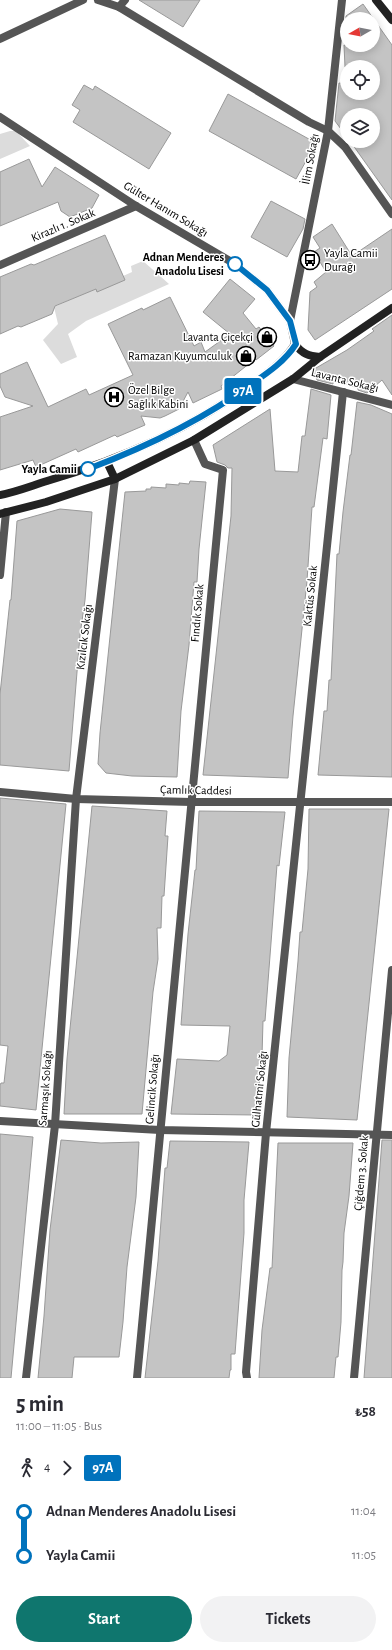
<!DOCTYPE html>
<html lang="en">
<head>
<meta charset="utf-8">
<style>
	:root { --surface:#fff; --page:#f2f2f3; --text:#2b2b33; --muted:#7c7c81; --accent:#0f766e }
	body { margin:0; font-family:"Alegreya Sans",sans-serif; background:var(--page); color:var(--text); height:100vh; display:flex; flex-direction:column; font-size:15px; white-space:nowrap }
	* { box-sizing:border-box; margin:0 }
	p { font-size:13px; color:var(--muted) }
	.icon { flex:none; width:22px; height:22px; fill:none; stroke:currentColor; stroke-width:2; stroke-linecap:round; stroke-linejoin:round }
	.map { position:relative; height:1378px; overflow:hidden }
	.side { display:flex; flex-direction:column; background:var(--surface); flex:1 }
	.side>* { flex:none }
	.badge { padding:0 8px; border-radius:3px; font-size:14px; line-height:26px }
	.needle { width:26px; rotate:261deg }
	.tools { position:absolute; left:340px; top:12px; display:grid; gap:8px }
	.tools a { display:grid; place-items:center; width:40px; height:40px; border-radius:50%; background:var(--surface); box-shadow:0 2px 10px #0003; font-size:20px }
	.map>.badge { position:absolute; translate:-50% -50%; box-shadow:0 0 0 2px #fff }
	.legs { display:flex; align-items:center; gap:6px; height:44px; padding:0 16px; font-size:13px }
	.legs p { margin-inline-start:auto }
	.overview { display:flex; align-items:center; justify-content:space-between; height:68px; padding:0 16px }
	h1 { font-size:22px; font-weight:700; line-height:30px }
	.primary-button { display:flex; gap:8px; margin-top:auto; padding:8px 16px }
	.primary-button a { flex:1; height:46px; border-radius:24px; background:var(--accent); color:#fff; font-size:16px; font-weight:700; line-height:46px; text-align:center }
	.primary-button a+a { background:var(--page); color:var(--text) }
	ul { padding:0 16px; list-style:none }
	li { display:flex; align-items:center; gap:14px; height:44px; font-size:15px }
	li i { display:grid; place-items:center; width:6px; height:100%; margin:0 5px; background:currentColor }
	li i::after { content:''; width:10px; height:10px; margin:-5px; border:3px solid; border-radius:50%; background:var(--surface) }
	li p { margin-inline-start:auto }
	li:first-child i { background:linear-gradient(#0000 50%,currentColor 0) }
	li:last-child i { background:linear-gradient(currentColor 50%,#0000 0) }
	.map>svg:first-child { display:block }
	.green { fill:#dcdcdc }
	.building { fill:#c4c4c4; stroke:#999 }
	.lines { fill:none; stroke-linecap:round; stroke-linejoin:round }
	.street { stroke:#555; stroke-width:8 }
	.secondary { stroke:#222; stroke-width:8 }
	.line-1-casing { stroke:#fff; stroke-width:9 }
	.line-1 { stroke:#0072bc; stroke-width:6 }
	.stop-1-dot { fill:#fff; stroke:#0072bc; stroke-width:2 }
	.labels { text-anchor:middle; dominant-baseline:central; stroke-width:3; stroke-linejoin:round; paint-order:stroke }
	.street-label { font-size:12px; fill:#000; stroke:#fff }
	.poi-label { font-size:12px; fill:#000; stroke:#fff; text-anchor:start }
	.stop-label { font-size:12px; font-weight:bold; fill:#000; stroke:#fff; text-anchor:end }
</style>
</head>
<body>
<div class="map">
<svg width="392" height="1378" viewBox="0 0 392 1378">
	<rect width="100%" height="100%" fill="#fff"/>
	<g class="green">
		<polygon points="10,131 16,131 30,146 0,159 0,134"/>
		<polygon points="143,261 169,284 86,321 68,334 77,357 61,364 43,340 58,324 54,307 132,272 131,266"/>
	</g>
	<g class="building">
		<polygon points="139,0 200,0 183,27"/>
		<polygon points="363,4 392,45 392,200 350,141 373,141 373,115 347,115 347,137 335,121 339,83 347,84 347,93 373,93 373,67 345,67 344,45 373,45 373,19 346,19 346,16"/>
		<polygon points="84,85 93,90 95,86 171,133 149,169 73,122 80,110 72,105"/>
		<polygon points="228,94 316,143 296,179 209,131"/>
		<polygon points="29,159 42,187 55,167 99,195 92,208 70,217 61,211 58,202 0,226 0,172"/>
		<polygon points="271,201 305,219 303,229 287,257 251,237"/>
		<polygon points="332,224 352,256 392,229 392,289 315,340 308,330 310,292 317,287 314,282 326,272 314,252 320,248 313,237"/>
		<polygon points="105,235 125,280 97,292 96,289 55,306 52,314 21,327 18,326 0,334 0,277 31,264 34,265"/>
		<polygon points="230,279 255,299 243,313 256,329 259,327 274,346 256,360 255,359 221,386 222,389 193,403 188,392 179,409 165,416 160,418 141,416 145,425 117,437 115,435 78,452 76,449 36,467 33,460 0,470 0,417 33,406 5,397 0,386 0,374 27,362 48,407 86,389 89,395 133,375 108,324 142,308 143,310 170,297 194,346 201,342 205,352 230,334 203,312"/>
		<polygon points="392,315 392,395 382,380 367,393 358,390 358,388 333,380 333,384 317,380 313,370 316,368 347,350 374,331 372,329"/>
		<polygon points="311,389 331,395 327,439 323,438 314,507 312,507 307,581 293,716 288,778 203,775 231,516 232,468 228,468 225,465 217,462 213,445 270,409 275,471 298,472 302,436 305,436"/>
		<polygon points="357,402 371,405 392,414 392,777 318,775 324,711 327,711 329,680 331,680 337,554 339,554 343,512 350,455 351,455"/>
		<polygon points="190,481 206,482 199,549 197,582 194,582 189,645 181,711 177,777 132,776 106,773 98,764 100,733 125,492 146,491 146,489 151,489 151,487 166,488 166,484 179,485 179,483 189,484"/>
		<polygon points="60,509 92,512 85,600 80,635 69,771 0,765 0,694 10,600 11,600 17,521"/>
		<polygon points="0,798 66,804 36,1110 0,1106 0,1085 1,1083 4,1083 8,1046 0,1045"/>
		<polygon points="92,806 167,811 165,836 168,836 164,896 162,896 161,928 157,928 158,959 153,992 142,1114 64,1114 67,1059"/>
		<polygon points="309,809 389,809 357,1120 287,1117 289,1058 298,961 300,932 302,932 308,869"/>
		<polygon points="199,811 285,812 279,866 277,865 265,1021 263,1021 262,1056 256,1115 171,1114 177,1059 219,1061 227,1055 230,1026 181,1025 188,934 195,870 196,870"/>
		<polygon points="0,1134 33,1137 11,1378 0,1378"/>
		<polygon points="61,1140 101,1143 139,1142 136,1197 127,1267 123,1322 119,1357 74,1357 72,1378 38,1378 44,1316 50,1230"/>
		<polygon points="382,1140 392,1140 392,1378 364,1378"/>
		<polygon points="170,1141 249,1142 244,1200 244,1233 235,1354 231,1354 231,1370 230,1370 229,1378 145,1378 158,1261 165,1168 167,1168"/>
		<polygon points="278,1143 353,1143 349,1196 344,1233 343,1262 342,1270 341,1322 338,1357 336,1357 334,1378 259,1378 262,1330 270,1268 272,1268"/>
	</g>
	<g class="lines">
		<g class="street">
			<polyline points="98,0 119,7 309,122 328,131 345,147 392,214"/>
			<polyline points="119,7 125,0"/>
			<polyline points="0,39 83,0"/>
			<polyline points="0,117 136,206 235,264 267,290 290,321 295,344"/>
			<polyline points="0,265 136,206"/>
			<polyline points="290,321 328,131 342,0"/>
			<polyline points="293,379 392,405"/>
			<polyline points="0,575 6,512"/>
			<polyline points="0,792 76,799 191,802 392,802"/>
			<polyline points="0,1121 160,1130 392,1135"/>
			<polyline points="26,1378 55,1125 76,799 115,479"/>
			<polyline points="137,1378 223,470 205,464 194,440"/>
			<polyline points="247,1378 246,1372 266,1133 343,392"/>
			<polyline points="354,1378 392,970"/>
		</g>
		<g class="secondary">
			<polyline points="376,0 392,20"/>
			<polyline points="107,462 115,479"/>
			<path d="M0 495C16 492 31 486 47 481 118 460 188 430 249 386 266 374 284 362 295 344 302 354 309 356 320 357"/>
			<polyline points="0,514 46,502 115,479 194,440 293,379 320,357 392,308"/>
		</g>
	</g>
	<g class="lines">
		<defs>
			<path id="line-1" d="M88 469C146 447 203 420 253 383 269 372 285 361 296 344L290 321 267 290 235 264"/>
		</defs>
		<use href="#line-1" class="line-1-casing"/>
		<use href="#line-1" class="line-1"/>
	</g>
	<defs>
		<symbol id="bus-ring" viewBox="-11 -11 22 22"><circle r="9.5" fill="#fff" stroke="#000" stroke-width="1.5"/><path d="M-5-6H5V4H4V6H2V4H-2V6H-4V4H-5ZM-3.5-4V0h7V-4ZM-3.5 1.2v1.5H-2V1.2ZM2 1.2v1.5H3.5V1.2Z" fill="#000"/></symbol>
		<symbol id="shop-ring" viewBox="-11 -11 22 22"><circle r="9.5" fill="#fff" stroke="#000" stroke-width="1.5"/><path d="M-5-2.5h2.3a2.7 3.5 0 0 1 5.4 0H5L5.5 6h-11ZM-1.5-2.5h3a1.5 2.3 0 0 0-3 0Z" fill="#000"/></symbol>
		<symbol id="hospital-ring" viewBox="-11 -11 22 22"><circle r="9.5" fill="#fff" stroke="#000" stroke-width="1.5"/><path d="M-5-5h3v3.5h4V-5h3V5h-3V1.5h-4V5h-3Z" fill="#000"/></symbol>
	</defs>
	<g fill-rule="evenodd">
		<use href="#bus-ring" x="299" y="249" width="22" height="22"/>
		<use href="#shop-ring" x="256" y="326" width="22" height="22"/>
		<use href="#shop-ring" x="235" y="345" width="22" height="22"/>
		<use href="#hospital-ring" x="103" y="386" width="22" height="22"/>
	</g>
	<g class="stop-1-dot">
		<circle cx="235" cy="264" r="7"/>
		<circle cx="88" cy="469" r="7"/>
	</g>
	<g class="labels">
		<g class="street-label">
			<text transform="translate(310 159) rotate(-79)">İlim Sokağı</text>
			<text transform="translate(166 209) rotate(31)">Gülter Hanım Sokağı</text>
			<text transform="translate(63 225) rotate(-23)">Kirazlı 1. Sokak</text>
			<text transform="translate(345 380) rotate(14)">Lavanta Sokağı</text>
			<text transform="translate(310 596) rotate(-84)">Kaktüs Sokak</text>
			<text transform="translate(197 613) rotate(-85)">Fındık Sokak</text>
			<text transform="translate(84 637) rotate(-83)">Kızılcık Sokağı</text>
			<text transform="translate(196 790) rotate(1)">Çamlık Caddesi</text>
			<text transform="translate(45 1088) rotate(-86)">Sarmaşık Sokağı</text>
			<text transform="translate(152 1089) rotate(-85)">Gelincik Sokağı</text>
			<text transform="translate(259 1089) rotate(-84)">Gülhatmi Sokağı</text>
			<text transform="translate(361 1173) rotate(-85)">Çiğdem 3. Sokak</text>
		</g>
		<g class="poi-label">
			<text x="324" y="253">Yayla Camii<tspan x="324" dy="14">Durağı</tspan></text>
			<text x="253" y="337" text-anchor="end">Lavanta Çiçekçi</text>
			<text x="232" y="356" text-anchor="end">Ramazan Kuyumculuk</text>
			<text x="128" y="390">Özel Bilge<tspan x="128" dy="14">Sağlık Kabini</tspan></text>
		</g>
		<g class="stop-label">
			<text x="224" y="257">Adnan Menderes<tspan x="224" dy="14">Anadolu Lisesi</tspan></text>
			<text x="77" y="469">Yayla Camii</text>
		</g>
	</g>
</svg>
<div class="tools">
<a><svg class="needle" viewBox="-14 -14 28 28"><path d="M0-13l5 13h-10z" fill="#e53935"/><path d="M0 13l5-13h-10z" fill="#7c7c81"/></svg></a>
<a><svg class="icon" aria-label="locate" viewBox="0 0 24 24"><circle cx="12" cy="12" r="6"/><path d="M12 2v4M12 18v4M2 12h4M18 12h4"/></svg></a>
<a><svg class="icon" aria-label="layers" viewBox="0 0 24 24"><path d="M12 4l9 5-9 5-9-5zM3 14l9 5 9-5"/></svg></a>
</div>
<b class="badge" style="left:243px;top:391px;background:#0072bc;color:#fff">97A</b>
</div>
<section class="side">
<div class="overview"><div><h1>5 min</h1><p>11:00 – 11:05 · Bus</p></div><b>₺58</b></div>
<div class="legs"><svg class="icon" aria-label="walk" viewBox="0 0 24 24"><circle cx="13" cy="4" r="2"/><path d="M13 8l-2 6 4 7M11 14l-3 7M7 12l3-4h3l4 4"/></svg>4<svg class="icon" aria-label="forward" viewBox="0 0 24 24"><path d="M9 5l7 7-7 7"/></svg><b class="badge" style="background:#0072bc;color:#fff">97A</b></div>
<ul>
<li><i style="color:#0072bc"></i><b>Adnan Menderes Anadolu Lisesi</b><p>11:04</p></li>
<li><i style="color:#0072bc"></i><b>Yayla Camii</b><p>11:05</p></li>
</ul>
<div class="primary-button"><a>Start</a><a>Tickets</a></div>
</section>
</body>
</html>
